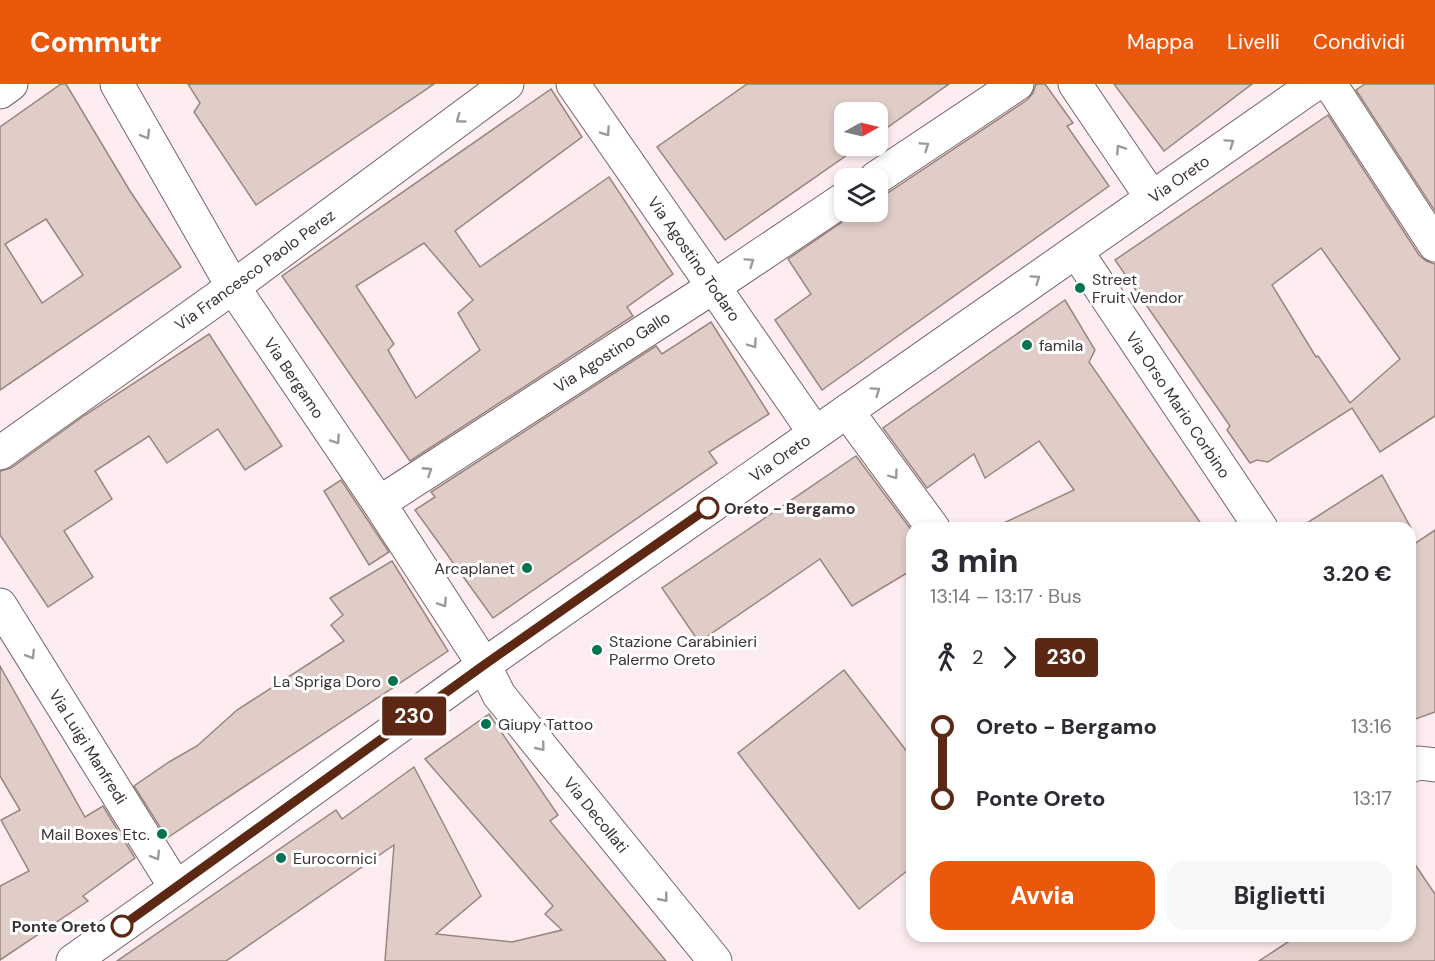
<!DOCTYPE html>
<html lang="it">
<head>
<meta charset="utf-8">
<style>
	:root { --surface:#fff; --page:#f7f7f7; --text:#2b2b33; --muted:#7c7c81; --accent:#ea580c }
	body { margin:0; font-family:"DM Sans",sans-serif; background:var(--page); color:var(--text); height:100vh; display:flex; flex-direction:column; font-size:22px; white-space:nowrap }
	* { box-sizing:border-box; margin:0 }
	p { font-size:20px; color:var(--muted) }
	.icon { flex:none; width:33px; height:33px; fill:none; stroke:currentColor; stroke-width:2; stroke-linecap:round; stroke-linejoin:round }
	.map { position:relative; flex:1; overflow:hidden }
	.drawer { position:absolute; left:906px; top:438px; width:510px; height:420px; display:flex; flex-direction:column; background:var(--surface); border-radius:18px; box-shadow:0 3px 9px #0003 }
	.drawer>* { flex:none }
	.badge { padding:0 12px; border-radius:4px; font-size:21px; line-height:39px }
	.needle { width:39px; rotate:82deg }
	.tools { position:absolute; left:834px; top:18px; display:grid; gap:12px }
	.tools a { display:grid; place-items:center; width:54px; height:54px; border-radius:12px; background:var(--surface); box-shadow:0 3px 9px #0003; font-size:30px }
	.map>.badge { position:absolute; translate:-50% -50%; box-shadow:0 0 0 3px #fff }
	.legs { display:flex; align-items:center; gap:9px; height:66px; padding:0 24px; font-size:20px }
	.legs p { margin-inline-start:auto }
	.headline { display:flex; align-items:center; justify-content:space-between; height:102px; padding:0 24px }
	h1 { font-size:33px; font-weight:800; line-height:45px }
	.button { display:flex; gap:12px; margin-top:auto; padding:12px 24px }
	.button a { flex:1; height:69px; border-radius:18px; background:var(--accent); color:#fff; font-size:24px; font-weight:800; line-height:69px; text-align:center }
	.button a+a { background:var(--page); color:var(--text) }
	ul { padding:0 24px; list-style:none }
	li { display:flex; align-items:center; gap:21px; height:72px; font-size:22px }
	li i { display:grid; place-items:center; width:9px; height:100%; margin:0 8px; background:currentColor }
	li i::after { content:''; width:15px; height:15px; margin:-8px; border:4px solid; border-radius:50%; background:var(--surface) }
	li p { margin-inline-start:auto }
	li:first-child i { background:linear-gradient(#0000 50%,currentColor 0) }
	li:last-child i { background:linear-gradient(currentColor 50%,#0000 0) }
	header { display:flex; align-items:center; gap:36px; box-sizing:border-box; height:84px; padding:0 30px; background:var(--accent); color:#fff }
	header strong { font-size:28px }
	nav { display:flex; gap:33px; margin-inline-start:auto; font-size:21px }
	.map>svg:first-child { display:block }
	.building { fill:#e1cdc8; stroke:#988580; stroke-width:1.5; fill-rule:evenodd }
	.lines { fill:none; stroke-linecap:round; stroke-linejoin:round }
	.minor-casing { stroke:#766467; stroke-width:35 }
	.minor { stroke:#fff; stroke-width:33 }
	.oneway { stroke:#9d999a }
	.line-1-casing { stroke:#fff; stroke-width:14 }
	.line-1 { stroke:#5c2814; stroke-width:9 }
	.poi-dot { fill:#02744f; stroke:#fff; stroke-width:2 }
	.stop-1-dot { fill:#fff; stroke:#5c2814; stroke-width:3 }
	.labels { text-anchor:middle; dominant-baseline:central; stroke-width:6; stroke-linejoin:round; paint-order:stroke }
	.street-label { font-size:16px; fill:#3b3335; stroke:#fff }
	.poi-label { font-size:16px; fill:#3b3335; stroke:#fff; text-anchor:start }
	.stop-label { font-size:16px; font-weight:bold; fill:#3b3335; stroke:#fff; text-anchor:start }
</style>
</head>
<body>
<header>
<strong>Commutr</strong>
<nav><a>Mappa</a><a>Livelli</a><a>Condividi</a></nav>
</header>
<div class="map">
<svg width="1435" height="877" viewBox="0 0 1435 877">
	<rect width="100%" height="100%" fill="#feedf0"/>
	<g class="building">
		<path d="M61 0H66L130 107 181 183 0 306V43ZM46 135 83 191 42 219 5 160Z"/>
		<polygon points="188,0 434,0 256,121 194,28 200,19"/>
		<polygon points="747,0 949,0 878,50 878,28 844,28 844,62 860,62 725,156 657,63"/>
		<polygon points="1036,0 1045,0 1073,39 1067,42 1109,102 822,306 775,236 811,210 788,175 857,128 878,128 878,113 886,110 1027,16 1033,9"/>
		<polygon points="1114,0 1252,0 1164,67"/>
		<polygon points="1365,0 1435,0 1435,127 1356,6"/>
		<path d="M551 5 582 53 455 147 480 183 609 93 673 190 627 223 633 232 410 377 282 192ZM424 159 473 216 458 229 480 266 416 314 388 266 394 260 356 202Z"/>
		<path d="M1328 31 1419 171 1426 177 1435 180V332L1380 368 1352 324 1268 378 1257 376 1250 379 1227 346 1230 342 1115 176ZM1321 164 1400 275 1350 319 1318 272 1316 273 1272 201Z"/>
		<polygon points="1065,216 1095,266 1089,278 1204,444 993,444 1074,406 1039,357 985,394 974,370 927,404 883,344"/>
		<polygon points="711,238 769,330 709,368 717,379 493,534 415,426 435,413 431,408 656,262 662,270"/>
		<polygon points="209,250 282,362 245,386 218,345 167,379 149,352 95,387 112,415 64,447 93,493 48,523 0,451 0,387 11,384 85,331"/>
		<polygon points="856,372 912,447 912,486 852,522 820,475 699,558 662,504"/>
		<polygon points="1382,391 1411,444 1299,444"/>
		<polygon points="341,396 389,468 369,481 324,407"/>
		<polygon points="1435,446 1435,628 1410,637 1410,463"/>
		<polygon points="392,477 448,567 167,754 134,702 169,678 197,662 237,626 344,557 331,541 343,531 330,514"/>
		<polygon points="0,582 85,733 103,722 135,774 83,812 88,817 0,876 0,802 29,787 1,736 20,726 0,692"/>
		<polygon points="844,586 912,674 912,783 859,825 738,669"/>
		<polygon points="489,630 558,731 550,737 666,877 385,877 394,761 226,877 117,877 336,726 342,735 414,683 481,812 436,850 512,858 562,846 545,830 553,822 425,675"/>
		<polygon points="1410,773 1435,810 1435,877 1259,877 1297,852 1410,852"/>
	</g>
	<g class="lines">
		<defs>
			<g id="minor">
				<polyline points="117,0 233,203 379,419 484,581 499,611 715,877"/>
				<polyline points="573,0 815,349"/>
				<polyline points="1075,0 1152,114"/>
				<polyline points="1330,0 1435,161"/>
				<polyline points="0,8 11,0"/>
				<polyline points="876,94 1017,0"/>
				<polyline points="1076,167 1261,444"/>
				<polyline points="847,327 933,444"/>
				<polyline points="0,369 233,203 507,0"/>
				<polyline points="379,419 713,203 844,115"/>
				<polyline points="0,521 176,804"/>
				<polyline points="1410,682 1419,679 1435,681"/>
				<polyline points="73,877 176,804 484,581 1315,0"/>
			</g>
		</defs>
		<use href="#minor" class="minor-casing"/>
		<use href="#minor" class="minor"/>
	</g>
	<defs><path id="oneway-chevron" d="M-2-3.5L2.5 0L-2 3.5" fill="none" stroke-width="1.6" stroke-linecap="round" stroke-linejoin="round" transform="scale(1.5)"/></defs>
	<g class="oneway">
		<use href="#oneway-chevron" transform="translate(460 35) rotate(144)"/>
		<use href="#oneway-chevron" transform="translate(606 48) rotate(55)"/>
		<use href="#oneway-chevron" transform="translate(146 51) rotate(60)"/>
		<use href="#oneway-chevron" transform="translate(1230 59) rotate(-35)"/>
		<use href="#oneway-chevron" transform="translate(925 62) rotate(-34)"/>
		<use href="#oneway-chevron" transform="translate(1120 65) rotate(-124)"/>
		<use href="#oneway-chevron" transform="translate(750 178) rotate(-34)"/>
		<use href="#oneway-chevron" transform="translate(1036 195) rotate(-35)"/>
		<use href="#oneway-chevron" transform="translate(753 260) rotate(55)"/>
		<use href="#oneway-chevron" transform="translate(876 307) rotate(-35)"/>
		<use href="#oneway-chevron" transform="translate(336 356) rotate(56)"/>
		<use href="#oneway-chevron" transform="translate(428 387) rotate(-33)"/>
		<use href="#oneway-chevron" transform="translate(894 391) rotate(54)"/>
		<use href="#oneway-chevron" transform="translate(443 519) rotate(57)"/>
		<use href="#oneway-chevron" transform="translate(31 571) rotate(58)"/>
		<use href="#oneway-chevron" transform="translate(541 663) rotate(51)"/>
		<use href="#oneway-chevron" transform="translate(156 772) rotate(58)"/>
		<use href="#oneway-chevron" transform="translate(664 814) rotate(51)"/>
	</g>
	<g class="lines">
		<defs>
			<polyline id="line-1" points="122,842 484,581 708,424"/>
		</defs>
		<use href="#line-1" class="line-1-casing"/>
		<use href="#line-1" class="line-1"/>
	</g>
	<g class="poi-dot">
		<circle cx="1080" cy="204" r="6"/>
		<circle cx="1027" cy="261" r="6"/>
		<circle cx="527" cy="484" r="6"/>
		<circle cx="597" cy="566" r="6"/>
		<circle cx="393" cy="597" r="6"/>
		<circle cx="486" cy="640" r="6"/>
		<circle cx="162" cy="750" r="6"/>
		<circle cx="281" cy="774" r="6"/>
	</g>
	<g class="stop-1-dot">
		<circle cx="708" cy="424" r="10"/>
		<circle cx="122" cy="842" r="10"/>
	</g>
	<g class="labels">
		<g class="street-label">
			<text transform="translate(1179 95) rotate(-35)">Via Oreto</text>
			<text transform="translate(694 175) rotate(55)">Via Agostino Todaro</text>
			<text transform="translate(255 186) rotate(-36)">Via Francesco Paolo Perez</text>
			<text transform="translate(612 268) rotate(-33)">Via Agostino Gallo</text>
			<text transform="translate(294 294) rotate(56)">Via Bergamo</text>
			<text transform="translate(1178 321) rotate(56)">Via Orso Mario Corbino</text>
			<text transform="translate(780 374) rotate(-35)">Via Oreto</text>
			<text transform="translate(88 663) rotate(58)">Via Luigi Manfredi</text>
			<text transform="translate(596 731) rotate(51)">Via Decollati</text>
		</g>
		<g class="poi-label">
			<text x="1092" y="195">Street<tspan x="1092" dy="18">Fruit Vendor</tspan></text>
			<text x="1039" y="261">famila</text>
			<text x="515" y="484" text-anchor="end">Arcaplanet</text>
			<text x="609" y="557">Stazione Carabinieri<tspan x="609" dy="18">Palermo Oreto</tspan></text>
			<text x="381" y="597" text-anchor="end">La Spriga Doro</text>
			<text x="498" y="640">Giupy Tattoo</text>
			<text x="150" y="750" text-anchor="end">Mail Boxes Etc.</text>
			<text x="293" y="774">Eurocornici</text>
		</g>
		<g class="stop-label">
			<text x="724" y="424">Oreto - Bergamo</text>
			<text x="106" y="842" text-anchor="end">Ponte Oreto</text>
		</g>
	</g>
</svg>
<div class="tools">
<a><svg class="needle" viewBox="-14 -14 28 28"><path d="M0-13l5 13h-10z" fill="#e53935"/><path d="M0 13l5-13h-10z" fill="#7c7c81"/></svg></a>
<a><svg class="icon" aria-label="layers" viewBox="0 0 24 24"><path d="M12 4l9 5-9 5-9-5zM3 14l9 5 9-5"/></svg></a>
</div>
<b class="badge" style="left:414px;top:632px;background:#5c2814;color:#fff">230</b>
<section class="drawer">
<div class="headline"><div><h1>3 min</h1><p>13:14 – 13:17 · Bus</p></div><b>3.20 €</b></div>
<div class="legs"><svg class="icon" aria-label="walk" viewBox="0 0 24 24"><circle cx="13" cy="4" r="2"/><path d="M13 8l-2 6 4 7M11 14l-3 7M7 12l3-4h3l4 4"/></svg>2<svg class="icon" aria-label="forward" viewBox="0 0 24 24"><path d="M9 5l7 7-7 7"/></svg><b class="badge" style="background:#5c2814;color:#fff">230</b></div>
<ul>
<li><i style="color:#5c2814"></i><b>Oreto - Bergamo</b><p>13:16</p></li>
<li><i style="color:#5c2814"></i><b>Ponte Oreto</b><p>13:17</p></li>
</ul>
<div class="button"><a>Avvia</a><a>Biglietti</a></div>
</section>
</div>
</body>
</html>
